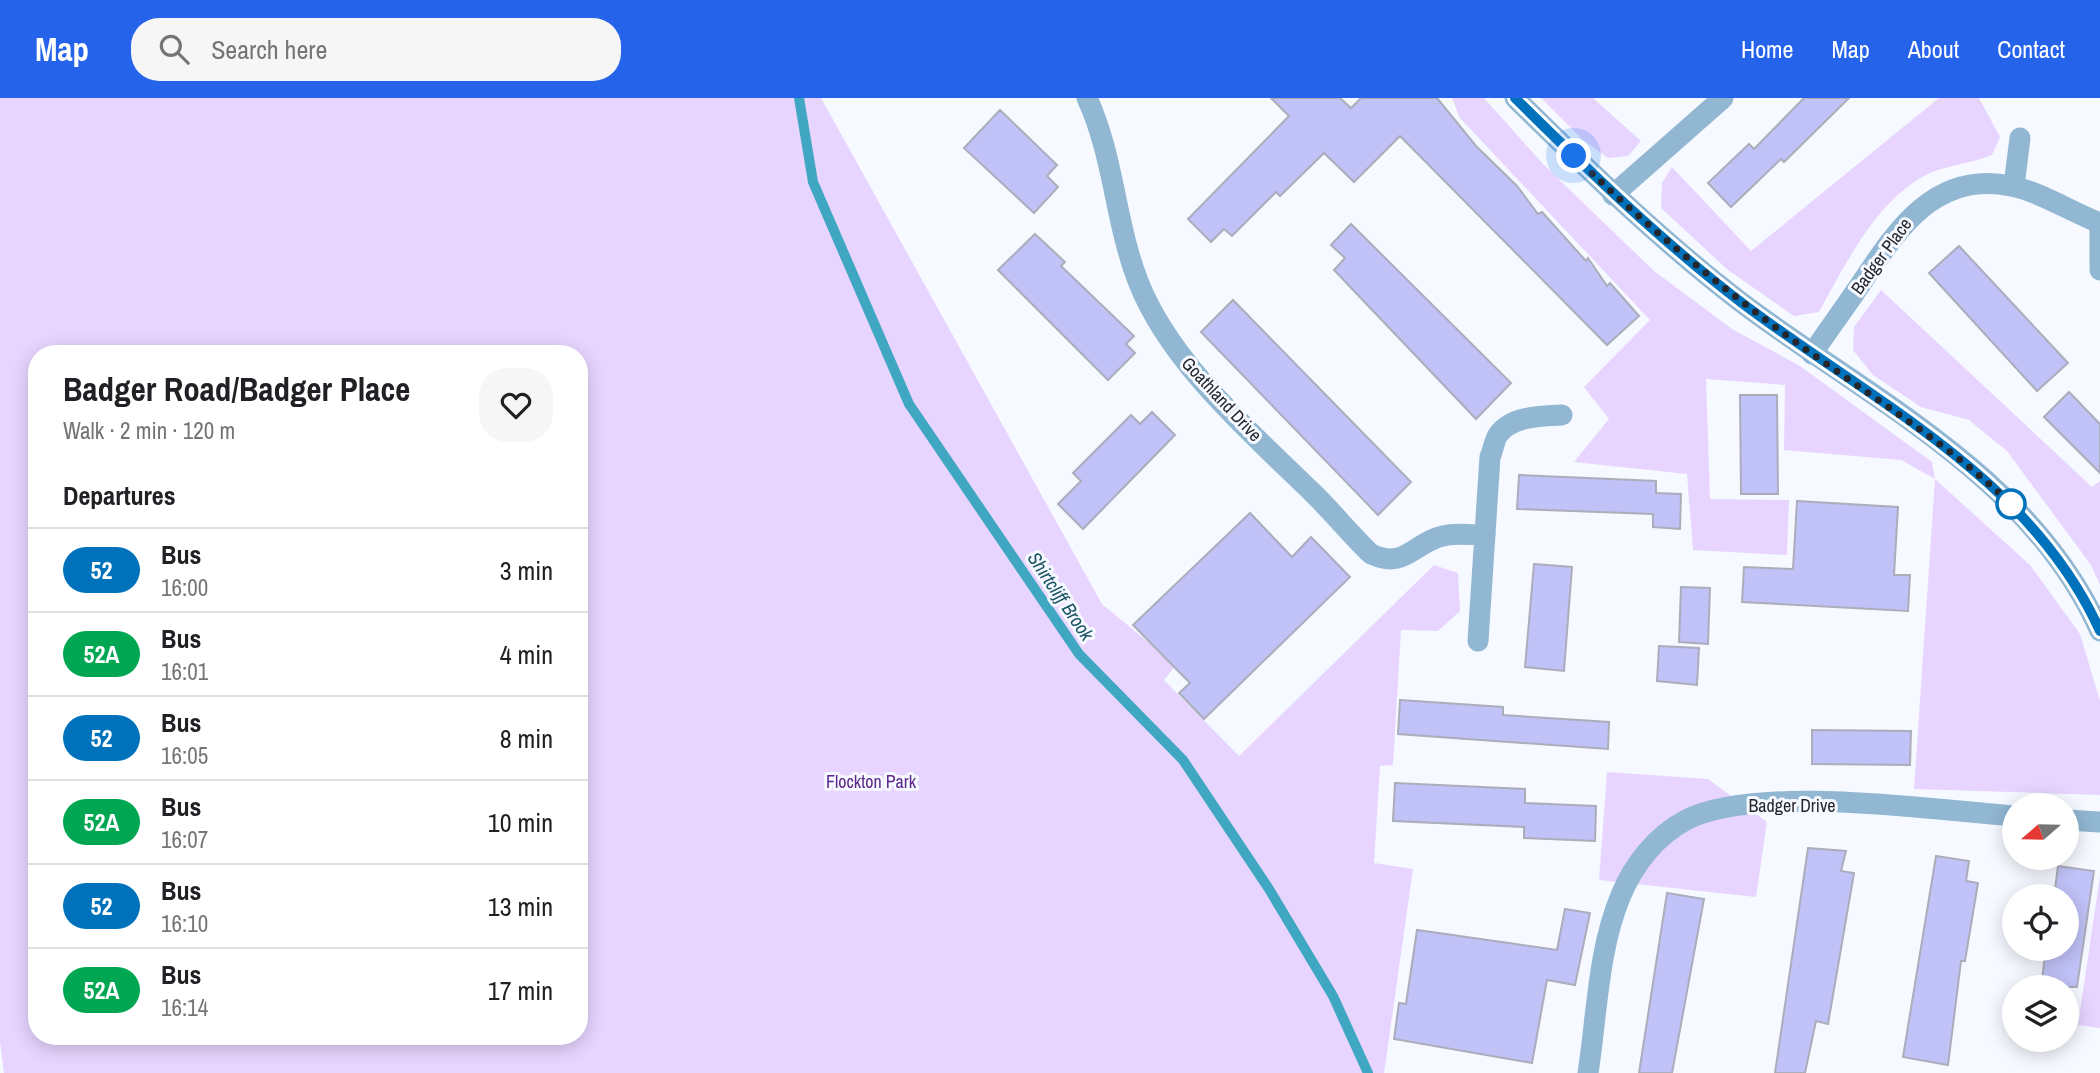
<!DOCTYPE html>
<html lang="en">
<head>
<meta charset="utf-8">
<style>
	:root { --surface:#fff; --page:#f6f6f6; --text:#202124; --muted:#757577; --line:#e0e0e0; --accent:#2563eb }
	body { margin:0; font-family:"Archivo Narrow",sans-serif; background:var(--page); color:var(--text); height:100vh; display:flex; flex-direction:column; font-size:26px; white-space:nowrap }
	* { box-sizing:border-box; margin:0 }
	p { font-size:23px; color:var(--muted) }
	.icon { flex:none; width:38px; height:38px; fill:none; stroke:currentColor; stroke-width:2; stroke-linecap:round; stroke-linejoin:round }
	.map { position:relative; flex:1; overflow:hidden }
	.sheet { position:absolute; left:28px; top:247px; width:560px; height:700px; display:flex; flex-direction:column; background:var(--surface); border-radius:28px; box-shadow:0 4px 18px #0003 }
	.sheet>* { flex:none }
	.badge { padding:0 14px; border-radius:23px; font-size:24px; line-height:46px }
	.needle { width:46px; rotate:250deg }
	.tools { position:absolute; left:2002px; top:695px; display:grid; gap:14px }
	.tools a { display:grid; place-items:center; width:77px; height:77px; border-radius:50%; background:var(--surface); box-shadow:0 4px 18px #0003; font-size:35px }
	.you { position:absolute; width:35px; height:35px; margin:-18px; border:5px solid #fff; border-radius:50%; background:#1a73e8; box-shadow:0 0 0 10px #1a73e833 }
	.map>.badge { position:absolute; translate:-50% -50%; box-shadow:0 0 0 4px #fff }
	h2 { padding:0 35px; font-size:26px; line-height:63px }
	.round { display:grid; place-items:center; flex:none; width:74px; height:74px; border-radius:28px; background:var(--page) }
	.headline { display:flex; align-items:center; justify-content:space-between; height:119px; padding:0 35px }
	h1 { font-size:33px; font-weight:700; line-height:52px }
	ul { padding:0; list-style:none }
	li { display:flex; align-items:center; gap:21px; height:84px; padding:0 35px; border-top:2px solid var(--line) }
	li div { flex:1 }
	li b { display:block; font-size:26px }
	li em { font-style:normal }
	li .badge { min-width:77px; font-weight:700; text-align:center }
	header { display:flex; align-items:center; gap:42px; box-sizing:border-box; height:98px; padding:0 35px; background:var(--accent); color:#fff }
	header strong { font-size:33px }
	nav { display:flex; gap:38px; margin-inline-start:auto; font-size:24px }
	.search { width:490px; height:63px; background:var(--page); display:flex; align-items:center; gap:18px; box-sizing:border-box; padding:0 24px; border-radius:28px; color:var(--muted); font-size:26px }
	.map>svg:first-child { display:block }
	.green { fill:#e7d5ff; fill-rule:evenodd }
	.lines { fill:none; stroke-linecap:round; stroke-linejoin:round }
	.stream { stroke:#40a7c2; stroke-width:10 }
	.building { fill:#c0c2f8; stroke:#acadbb; stroke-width:2 }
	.minor { stroke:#91b7d2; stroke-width:21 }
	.line-casing { stroke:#fff; stroke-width:16 }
	.line { stroke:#0072bc; stroke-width:10 }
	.walk { stroke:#24262c; stroke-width:7; stroke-dasharray:0 12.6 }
	.stop-dot { fill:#fff; stroke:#0072bc; stroke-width:3.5 }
	.labels { text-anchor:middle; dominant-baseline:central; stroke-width:6; stroke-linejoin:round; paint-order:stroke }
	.street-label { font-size:18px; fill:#24262c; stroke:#f6f9ff }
	.park-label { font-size:18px; fill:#5c2789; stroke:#f6f9ff }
	.water-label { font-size:19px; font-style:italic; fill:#1b5463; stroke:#f6f9ff }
</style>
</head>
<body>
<header>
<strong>Map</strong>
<div class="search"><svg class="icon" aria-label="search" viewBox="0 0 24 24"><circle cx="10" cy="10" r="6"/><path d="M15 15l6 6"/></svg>Search here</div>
<nav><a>Home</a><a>Map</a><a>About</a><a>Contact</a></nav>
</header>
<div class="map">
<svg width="2100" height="975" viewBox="0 0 2100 975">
	<rect width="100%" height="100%" fill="#f6f9ff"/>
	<g class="green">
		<path d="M0 0H821L1102 506 1176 567 1164 582 1239 658 1434 467 1458 475 1460 513 1438 533 1401 532 1393 667 1380 668 1374 765 1413 771 1384 975H4L0 944ZM37 256H579V938H37Z"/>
		<polygon points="1452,0 1484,0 1544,67 1654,173 1732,231 1800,268 1932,364 1935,381 2030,467 2080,536 2100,603 2100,697 1914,691 1935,381 1901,362 1784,352 1785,287 1706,281 1710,401 1789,402 1787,457 1693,452 1687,376 1574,364 1609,321 1584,289 1650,222 1460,20"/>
		<polygon points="1541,0 1593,0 1641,43 1628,58 1608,60 1582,41"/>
		<path d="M1939 0H1979L2000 39 1992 57C1971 66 1944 67 1924 78 1875 105 1845 167 1819 214L1794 218 1728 172 1661 110 1662 85 1672 69 1751 153Z"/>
		<polygon points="1881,192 2092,389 2100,383 2100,487 2091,467 2007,353 1969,322 1921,309 1873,277 1853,252 1854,229"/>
		<polygon points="1607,674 1708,681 1767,724 1756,799 1599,782"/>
		<polygon points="2100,778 2100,930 2078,927"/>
	</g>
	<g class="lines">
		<polyline class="stream" points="799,0 813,84 909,306 1079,556 1183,662 1269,791 1333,898 1368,975"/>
	</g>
	<g class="building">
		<polygon points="1271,0 1340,0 1351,10 1361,0 1437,0 1476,48 1517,88 1538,116 1542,114 1586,163 1588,160 1607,188 1610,185 1639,218 1607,247 1400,38 1354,84 1324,55 1280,98 1276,94 1232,138 1224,131 1211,144 1188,121 1289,18"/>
		<polygon points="1804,0 1849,0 1784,64 1781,61 1731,109 1708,85 1749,46 1754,51"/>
		<polygon points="1000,12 1057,67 1047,78 1058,89 1034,115 964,50"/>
		<polygon points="1351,126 1511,285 1476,321 1334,172 1345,160 1331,147"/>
		<polygon points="1035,136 1065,164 1061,168 1134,238 1126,246 1135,255 1108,282 998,172"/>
		<polygon points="1959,148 2068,265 2037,293 1929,175"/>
		<polygon points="1233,202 1411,384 1378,417 1201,234"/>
		<polygon points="2069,294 2100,326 2100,375 2044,319"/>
		<polygon points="1740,297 1777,297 1778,396 1741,396"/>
		<polygon points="1152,314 1175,337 1083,431 1058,406 1081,383 1073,375 1131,317 1140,326"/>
		<polygon points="1519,377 1656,383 1656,395 1681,396 1680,431 1653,429 1653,416 1517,411"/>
		<polygon points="1797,403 1898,409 1894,477 1910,477 1908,513 1742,504 1744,469 1793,471"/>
		<polygon points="1250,415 1292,459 1311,439 1350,479 1204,621 1179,595 1190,585 1133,527"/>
		<polygon points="1534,466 1572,469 1564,573 1525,569"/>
		<polygon points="1681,489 1710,490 1708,546 1679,544"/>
		<polygon points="1659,548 1699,550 1697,587 1657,583"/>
		<polygon points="1400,602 1503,609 1503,617 1609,624 1608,651 1398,636"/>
		<polygon points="1812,632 1911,633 1910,667 1812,666"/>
		<polygon points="1395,685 1525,691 1525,705 1596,708 1595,743 1524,740 1524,729 1393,723"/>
		<polygon points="1808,750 1846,753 1841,773 1854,775 1828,926 1816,923 1805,975 1775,975"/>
		<polygon points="1936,758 1969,763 1966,783 1978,785 1965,863 1961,863 1948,967 1903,959"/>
		<polygon points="2058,768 2094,773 2077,889 2041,889 2046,850 2067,850 2067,798 2054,798"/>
		<polygon points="1667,795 1704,801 1672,975 1639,975"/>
		<polygon points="1565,811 1590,815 1575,887 1547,882 1532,965 1394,941 1399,905 1406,906 1417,832 1557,852"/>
	</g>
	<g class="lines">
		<g class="minor">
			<path d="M1087 0C1114 58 1115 124 1138 183 1170 266 1254 337 1316 398 1335 417 1352 438 1371 456 1402 470 1409 451 1436 440 1451 434 1469 437 1485 437"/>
			<path d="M1515 0C1588 72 1661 143 1742 205 1871 302 2031 378 2100 533"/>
			<polyline points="2014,88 2020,40"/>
			<polyline points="1613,97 1723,0"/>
			<polyline points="2100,125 2100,172"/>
			<path d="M1812 256C1827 234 1843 212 1858 190 1895 135 1933 72 2011 88 2041 94 2071 114 2100 125"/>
			<path d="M1478 543 1490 359C1493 353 1494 343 1498 337 1511 318 1541 318 1562 317"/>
			<polyline points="2067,722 2100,724"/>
			<path d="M1588 975C1597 917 1598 851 1621 797 1634 766 1656 738 1686 722 1756 686 1933 712 2014 718"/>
		</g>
	</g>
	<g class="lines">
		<defs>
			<path id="line" d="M1515 0C1588 72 1661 143 1742 205 1871 303 2030 378 2100 533"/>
		</defs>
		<use href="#line" class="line-casing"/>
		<use href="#line" class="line"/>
		<path class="walk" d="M1574 58C1648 130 1727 195 1811 255 1882 306 1956 351 2018 413L2011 406"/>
	</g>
	<circle class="stop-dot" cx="2011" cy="406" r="14"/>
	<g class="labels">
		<g class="street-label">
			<text transform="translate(1881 158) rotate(-54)">Badger Place</text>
			<text transform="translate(1222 301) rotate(47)">Goathland Drive</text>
			<text x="1792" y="707">Badger Drive</text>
		</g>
		<g class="park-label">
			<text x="871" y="683">Flockton Park</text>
		</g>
		<g class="water-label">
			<text transform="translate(1061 498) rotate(56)">Shirtcliff Brook</text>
		</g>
	</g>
</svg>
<div class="tools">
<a><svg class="needle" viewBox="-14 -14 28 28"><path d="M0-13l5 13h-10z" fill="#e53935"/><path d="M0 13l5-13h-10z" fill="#757577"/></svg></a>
<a><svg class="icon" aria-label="locate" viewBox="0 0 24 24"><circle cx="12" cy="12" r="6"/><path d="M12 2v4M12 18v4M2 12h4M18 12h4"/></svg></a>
<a><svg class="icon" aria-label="layers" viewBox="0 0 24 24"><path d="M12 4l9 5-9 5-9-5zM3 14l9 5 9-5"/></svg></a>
</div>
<div class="you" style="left:1574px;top:58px"></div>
<section class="sheet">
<div class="headline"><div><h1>Badger Road/Badger Place</h1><p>Walk · 2 min · 120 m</p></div><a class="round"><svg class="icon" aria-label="heart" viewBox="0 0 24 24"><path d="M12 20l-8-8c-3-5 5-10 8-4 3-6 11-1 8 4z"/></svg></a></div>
<h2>Departures</h2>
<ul>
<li><span class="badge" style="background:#0072bc;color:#fff">52</span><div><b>Bus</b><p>16:00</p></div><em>3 min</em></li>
<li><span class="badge" style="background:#00a651;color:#fff">52A</span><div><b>Bus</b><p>16:01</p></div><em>4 min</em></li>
<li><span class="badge" style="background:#0072bc;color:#fff">52</span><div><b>Bus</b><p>16:05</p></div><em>8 min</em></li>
<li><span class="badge" style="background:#00a651;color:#fff">52A</span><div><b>Bus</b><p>16:07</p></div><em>10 min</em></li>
<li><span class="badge" style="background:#0072bc;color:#fff">52</span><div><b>Bus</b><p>16:10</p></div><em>13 min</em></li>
<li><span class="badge" style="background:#00a651;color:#fff">52A</span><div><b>Bus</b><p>16:14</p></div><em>17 min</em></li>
</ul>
</section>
</div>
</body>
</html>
